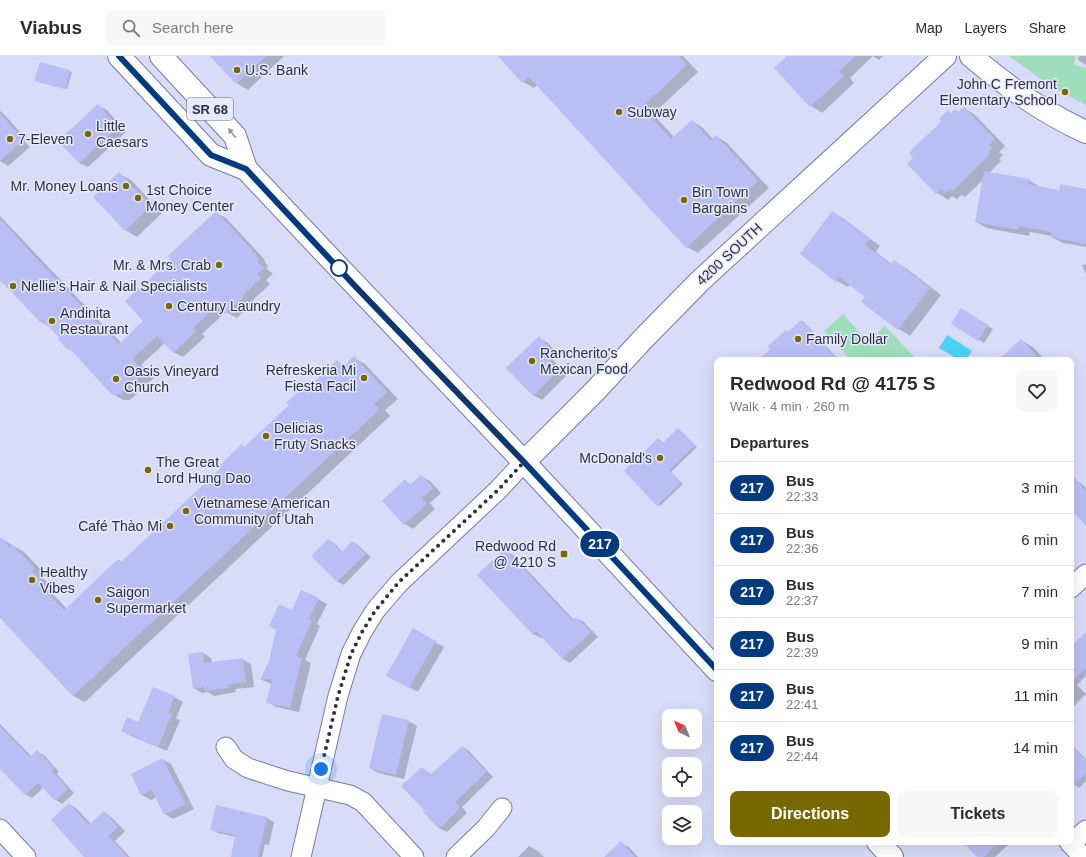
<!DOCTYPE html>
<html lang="en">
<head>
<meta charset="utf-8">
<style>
	:root { --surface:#fff; --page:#f7f7f7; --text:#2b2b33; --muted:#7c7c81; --line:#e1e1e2; --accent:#776900 }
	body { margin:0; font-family:Helvetica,sans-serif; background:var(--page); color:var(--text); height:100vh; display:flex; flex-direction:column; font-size:15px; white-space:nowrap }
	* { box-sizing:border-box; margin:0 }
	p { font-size:13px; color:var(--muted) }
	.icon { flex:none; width:22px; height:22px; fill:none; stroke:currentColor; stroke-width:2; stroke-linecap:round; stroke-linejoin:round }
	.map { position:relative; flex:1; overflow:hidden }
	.side { position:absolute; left:714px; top:301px; width:360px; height:488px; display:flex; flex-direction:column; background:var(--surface); border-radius:8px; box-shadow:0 4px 16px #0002 }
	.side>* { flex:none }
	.badge { padding:0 8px; border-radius:13px; font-size:14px; line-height:26px }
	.needle { width:26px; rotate:317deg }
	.controls { position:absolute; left:662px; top:653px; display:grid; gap:8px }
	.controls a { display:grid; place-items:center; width:40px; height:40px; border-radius:8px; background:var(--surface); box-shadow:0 4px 16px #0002; font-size:20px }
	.you { position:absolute; width:20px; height:20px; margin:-10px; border:3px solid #fff; border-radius:50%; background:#1a73e8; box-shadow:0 0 0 6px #1a73e833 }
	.map>.badge { position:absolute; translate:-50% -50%; box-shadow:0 0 0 2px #fff }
	h2 { padding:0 16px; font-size:15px; line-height:36px }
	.round { display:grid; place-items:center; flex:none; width:42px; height:42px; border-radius:8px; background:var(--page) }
	.headline { display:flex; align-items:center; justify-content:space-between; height:68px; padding:0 16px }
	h1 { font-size:19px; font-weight:700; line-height:30px }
	.primary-button { display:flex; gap:8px; margin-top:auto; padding:8px 16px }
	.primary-button a { flex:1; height:46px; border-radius:8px; background:var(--accent); color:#fff; font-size:16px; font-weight:700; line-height:46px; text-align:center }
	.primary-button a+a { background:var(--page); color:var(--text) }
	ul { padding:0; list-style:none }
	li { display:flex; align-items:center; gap:12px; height:52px; padding:0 16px; border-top:1px solid var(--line) }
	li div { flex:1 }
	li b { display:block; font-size:15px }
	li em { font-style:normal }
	li .badge { min-width:44px; font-weight:700; text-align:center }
	header { display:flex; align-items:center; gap:24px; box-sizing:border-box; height:56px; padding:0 20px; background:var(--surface); border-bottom:1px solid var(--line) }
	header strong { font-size:19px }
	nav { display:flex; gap:22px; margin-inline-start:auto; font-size:14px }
	.search { width:280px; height:36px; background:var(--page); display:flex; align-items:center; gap:10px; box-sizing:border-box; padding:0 14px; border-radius:8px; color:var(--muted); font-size:15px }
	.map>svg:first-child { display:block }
	.green { fill:#9fdebb }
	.water { fill:#4bd2f7 }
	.shadow { fill:#0003 }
	.building { fill:#b9bef4 }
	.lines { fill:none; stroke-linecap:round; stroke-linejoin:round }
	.minor-casing { stroke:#777ba7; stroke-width:21 }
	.tertiary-casing { stroke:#777ba7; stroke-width:24 }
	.primary-casing { stroke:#777ba7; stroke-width:24 }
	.minor { stroke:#fff; stroke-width:19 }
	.tertiary { stroke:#fff; stroke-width:22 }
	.primary { stroke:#fff; stroke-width:22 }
	.oneway { fill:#9697a0 }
	.line-casing { stroke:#fff; stroke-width:9 }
	.line { stroke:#003b80; stroke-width:6 }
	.walk { stroke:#2d2f42; stroke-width:4; stroke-dasharray:0 7.2 }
	.poi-dot { fill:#776900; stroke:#e7eafd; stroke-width:1.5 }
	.stop-dot { fill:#fff; stroke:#003b80; stroke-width:2 }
	.labels { text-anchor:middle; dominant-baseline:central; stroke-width:3; stroke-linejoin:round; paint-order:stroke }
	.shield { fill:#e7eafd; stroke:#65677a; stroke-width:1 }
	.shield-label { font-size:13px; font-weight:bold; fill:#2d2f42 }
	.poi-label { font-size:14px; fill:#2d2f42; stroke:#e7eafd; text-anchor:start }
	.street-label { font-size:14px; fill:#2d2f42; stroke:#e7eafd }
</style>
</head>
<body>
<header>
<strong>Viabus</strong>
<div class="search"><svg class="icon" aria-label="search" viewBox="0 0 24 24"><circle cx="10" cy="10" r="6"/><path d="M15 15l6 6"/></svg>Search here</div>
<nav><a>Map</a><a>Layers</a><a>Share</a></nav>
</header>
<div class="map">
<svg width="1086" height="801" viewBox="0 0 1086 801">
	<rect width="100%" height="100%" fill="#d8dcf9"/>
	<g class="green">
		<polygon points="1009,0 1076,0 1074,8 1077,10 1086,12 1086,49 1052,31"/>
		<polygon points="843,258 868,286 885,270 917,304 853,304 851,302 850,303 824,275"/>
	</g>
	<polygon class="water" points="947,279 972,295 966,304 959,304 939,292"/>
	<g class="shadow">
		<polygon points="211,0 284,0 248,34 236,27"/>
		<polygon points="499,0 683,0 698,16 653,58 674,81 692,65 703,72 713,83 716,80 727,87 769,132 698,197 687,191 538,29 534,32 523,26"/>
		<polygon points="788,0 883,0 879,4 873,0 850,22 854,27 822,57 811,50"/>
		<polygon points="1079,0 1086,0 1086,9 1078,4"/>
		<polygon points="69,15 72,16 67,33 38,26"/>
		<polygon points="98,50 107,54 126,76 88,111 79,107"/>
		<polygon points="964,52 975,59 1005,90 999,96 1003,99 999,103 1001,105 989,117 1029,124 1040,131 1060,135 1086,134 1086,191 1063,187 1051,181 1052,180 1030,176 1029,180 987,172 976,166 984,123 965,141 961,139 957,143 952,140 948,144 937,137 909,108 955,54 960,57"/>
		<polygon points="0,55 3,57 27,84 25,86 30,91 8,110 0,105"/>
		<polygon points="119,118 131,124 162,157 137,181 125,174"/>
		<polygon points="833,156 844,163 880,190 876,196 892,208 894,206 906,212 941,239 910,280 899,273 862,246 866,240 850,228 848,231 837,225"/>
		<polygon points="216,157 226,162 265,204 264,205 268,210 266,212 273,218 266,224 270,228 252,245 253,247 237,262 226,256 202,278 205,281 183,301 173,296 165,287 141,309 154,322 130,344 123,344 113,338 60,280 50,271 40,265 5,227 0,225 0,160 106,272 110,275 121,287 145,266 173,203"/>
		<polygon points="1086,208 1086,218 1082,209"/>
		<polygon points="961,254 993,273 984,287 953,268"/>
		<polygon points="802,265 804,266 839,304 759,304"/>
		<polygon points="539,282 548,287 557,297 551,302 567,319 542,344 533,339"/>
		<polygon points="1021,284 1033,291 1045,304 999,304"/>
		<polygon points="354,302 365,308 398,343 385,354 390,360 85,646 73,640 0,561 0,482 24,496 46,519 43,522 53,533 51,536 67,553 119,504 122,506 222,413 242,390 245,391 337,306 345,310"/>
		<polygon points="679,373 697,391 671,416 683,428 660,450 658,449 659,383 664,387"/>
		<polygon points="421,420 430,425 441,437 430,447 435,453 413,473 405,468 405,425 412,429"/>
		<polygon points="1075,424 1082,428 1086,432 1086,466 1071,454 1071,427"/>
		<polygon points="328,484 334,487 343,496 353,486 358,489 371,501 344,529 338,526 312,500"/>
		<polygon points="505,494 513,499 574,564 576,562 584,566 598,581 570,607 563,603 543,581 541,582 533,578"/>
		<polygon points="318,543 327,548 317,568 320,570 305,604 311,607 299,656 276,651 267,646 271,628 262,624 292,556"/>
		<polygon points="413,574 444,591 418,636 396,624"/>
		<polygon points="1086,580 1086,620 1077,629 1086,638 1074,650 1071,649 1071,593"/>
		<polygon points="203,597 211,602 212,607 242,603 251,608 254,631 235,633 236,636 214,640 208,636 202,637 194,632"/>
		<polygon points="174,641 183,646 176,662 180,664 167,695 131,680 123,675 138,667"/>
		<polygon points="408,665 417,670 404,723 378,717 370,712"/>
		<polygon points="0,668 32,701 37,696 44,699 59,716 57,718 74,737 62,748 56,744 44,731 32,742 25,738 0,712"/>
		<polygon points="1071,688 1086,703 1086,725 1079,732 1071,726"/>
		<polygon points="462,691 469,695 493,721 462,751 467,757 447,776 439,772 426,755 422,712 432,719"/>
		<polygon points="162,703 171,708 194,753 173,763 165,758 156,741 151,744 142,739 132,719"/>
		<polygon points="69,748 76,752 91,768 104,756 111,761 125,775 115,785 130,801 93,801"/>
		<polygon points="267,762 274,766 269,789 265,788 262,801 232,801 236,781 218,777 211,773"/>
		<polygon points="965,786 1009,786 1010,787 995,801 979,801"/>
		<polygon points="621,787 629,791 638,801 606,801"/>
		<polygon points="529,790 538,795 544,801 518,801"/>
	</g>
	<g class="building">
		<polygon points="210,0 266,0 236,28"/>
		<polygon points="498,0 679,0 687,9 642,51 671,83 692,64 710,84 716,79 758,125 686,192 529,21 522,27"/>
		<polygon points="787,0 856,0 839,15 844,20 810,51 774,12"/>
		<polygon points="40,6 70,14 65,33 34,25"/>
		<polygon points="98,48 118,71 79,107 58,85"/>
		<polygon points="964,51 995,83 989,89 992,92 988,96 990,98 953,135 950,132 945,137 941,133 936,138 907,108 913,102 909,97 912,94 911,94 941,66 939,63 948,54 951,57 955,53 958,56"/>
		<polygon points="0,57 19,79 17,80 22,85 0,105"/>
		<polygon points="984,115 1029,123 1028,128 1059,134 1060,128 1086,133 1086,188 1050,181 1051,176 1019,170 1018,174 975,166"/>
		<polygon points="119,116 151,150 125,175 93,141"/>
		<polygon points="216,155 256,198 255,199 259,204 257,206 264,212 257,218 261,222 243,239 244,241 226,257 218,249 193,272 196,275 173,297 157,280 132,303 145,316 120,339 112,339 71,294 67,293 58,283 59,281 42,264 40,266 0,224 0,163 70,238 99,269 100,268 119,288 143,265 125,245 171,203 168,200"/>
		<polygon points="832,155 870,183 865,189 891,208 894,204 930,232 898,274 861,246 865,241 839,221 836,226 800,198"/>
		<polygon points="961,252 988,269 978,285 951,268"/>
		<polygon points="801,264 838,304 758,304 770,293 768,290 786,274 788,276"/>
		<polygon points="539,280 549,291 543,297 559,314 533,340 506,312"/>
		<polygon points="1021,283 1040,304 998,304"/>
		<polygon points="354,300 387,336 374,348 380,353 73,640 0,562 0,481 10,491 12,489 35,512 32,515 43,526 40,529 64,554 118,503 121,506 220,413 218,411 242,388 244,391 289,349 286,347 310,325 313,327 337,304 343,311"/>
		<polygon points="678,372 695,389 669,414 681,427 657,450 624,415 658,382 663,387"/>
		<polygon points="1071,418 1086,435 1086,470 1071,454"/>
		<polygon points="421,419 433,432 422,442 427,448 404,469 382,445 405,423 410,429"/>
		<polygon points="328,483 342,496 352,485 366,498 337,526 311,500"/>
		<polygon points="505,493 572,564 576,561 591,576 562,603 536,575 533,579 477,519"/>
		<polygon points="301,534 319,542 309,563 312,565 296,600 302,602 290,652 266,647 272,623 260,624 269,605 276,574 269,570 279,548 292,554"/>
		<polygon points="413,572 436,585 409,632 386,620"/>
		<polygon points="1086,576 1086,612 1071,626 1071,590"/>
		<polygon points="203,596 204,607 243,602 246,626 227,629 228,632 204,635 204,631 193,633 188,598"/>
		<polygon points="153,631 175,640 168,657 172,658 158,691 121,675 127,661 138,666"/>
		<polygon points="382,658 409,664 396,719 369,712"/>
		<polygon points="0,670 30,701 37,694 54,712 51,714 68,733 55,745 38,727 25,739 0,713"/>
		<polygon points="1071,689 1086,704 1086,717 1071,732"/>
		<polygon points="462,690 487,716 455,746 460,752 439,773 423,756 425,755 401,730 422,711 430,719"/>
		<polygon points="162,702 186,748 164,759 152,734 141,739 131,718"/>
		<polygon points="69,747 89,769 104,755 118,771 108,780 128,801 84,801 51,764"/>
		<polygon points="216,749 267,761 258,801 231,801 235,779 210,774"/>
		<polygon points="621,785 635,801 604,801"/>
		<polygon points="963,786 1000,786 983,801 977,801"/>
	</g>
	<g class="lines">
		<defs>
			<g id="minor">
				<polyline points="1071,532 1086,518"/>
				<polyline points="226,691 234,703 248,712 288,725 350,739 363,746 414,801"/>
				<polyline points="0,773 26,801"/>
				<polyline points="1069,786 1083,801"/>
				<polyline points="1071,788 1086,774"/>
				<polyline points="301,801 338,640 351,598 362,576 375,555 399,527 498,434 524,406"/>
				<polyline points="456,801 486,772 502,752"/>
			</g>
			<g id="tertiary">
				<path d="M971 0C1006 30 1044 57 1086 76"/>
				<polyline points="524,406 595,335 644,282 700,225 945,0"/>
			</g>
			<g id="primary">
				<polyline points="119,0 211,99 246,113"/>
				<polyline points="161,0 235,80 246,113 326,198 524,406 717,614"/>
				<polyline points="878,786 892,801"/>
			</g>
		</defs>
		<use href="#minor" class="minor-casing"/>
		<use href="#tertiary" class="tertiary-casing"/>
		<use href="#primary" class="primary-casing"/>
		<use href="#minor" class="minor"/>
		<use href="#tertiary" class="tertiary"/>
		<use href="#primary" class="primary"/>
	</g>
	<defs><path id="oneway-solid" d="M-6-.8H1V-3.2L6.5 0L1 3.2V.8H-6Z"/></defs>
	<use class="oneway" href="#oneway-solid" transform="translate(232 77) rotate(-128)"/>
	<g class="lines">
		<defs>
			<polyline id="line" points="119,0 211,99 246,113 354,229 524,406 717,614"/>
		</defs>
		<use href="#line" class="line-casing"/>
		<use href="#line" class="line"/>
		<polyline class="walk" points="321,713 338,640 351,598 362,576 375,555 399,526 498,434 524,406 335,208 339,212"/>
	</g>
	<g class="poi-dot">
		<circle cx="237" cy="14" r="4"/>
		<circle cx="1065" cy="36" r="4"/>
		<circle cx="619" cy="56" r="4"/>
		<circle cx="88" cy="78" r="4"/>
		<circle cx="10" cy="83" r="4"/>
		<circle cx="126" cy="130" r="4"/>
		<circle cx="138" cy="142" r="4"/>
		<circle cx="684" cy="144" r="4"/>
		<circle cx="219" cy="209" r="4"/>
		<circle cx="13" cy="230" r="4"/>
		<circle cx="169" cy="250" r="4"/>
		<circle cx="52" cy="265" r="4"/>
		<circle cx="798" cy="283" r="4"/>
		<circle cx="532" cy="305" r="4"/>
		<circle cx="364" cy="322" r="4"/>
		<circle cx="116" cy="323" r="4"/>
		<circle cx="266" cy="380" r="4"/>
		<circle cx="660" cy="402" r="4"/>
		<circle cx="148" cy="414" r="4"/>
		<circle cx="186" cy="455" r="4"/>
		<circle cx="170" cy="470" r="4"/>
		<rect x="560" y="494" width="8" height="8" rx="2"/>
		<circle cx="32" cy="524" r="4"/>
		<circle cx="98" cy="544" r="4"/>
	</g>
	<circle class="stop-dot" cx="339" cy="212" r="8"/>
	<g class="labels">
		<rect class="shield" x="187" y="42" width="46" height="22" rx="3"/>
		<g class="shield-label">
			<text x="210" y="53">SR 68</text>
		</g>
		<g class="poi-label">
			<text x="245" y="14">U.S. Bank</text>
			<text x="1057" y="28" text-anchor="end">John C Fremont<tspan x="1057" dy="16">Elementary School</tspan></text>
			<text x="627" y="56">Subway</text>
			<text x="96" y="70">Little<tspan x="96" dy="16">Caesars</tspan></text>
			<text x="18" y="83">7-Eleven</text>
			<text x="118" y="130" text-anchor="end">Mr. Money Loans</text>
			<text x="146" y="134">1st Choice<tspan x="146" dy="16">Money Center</tspan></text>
			<text x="692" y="136">Bin Town<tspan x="692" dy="16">Bargains</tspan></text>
			<text x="211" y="209" text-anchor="end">Mr. &amp; Mrs. Crab</text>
			<text x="21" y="230">Nellie's Hair &amp; Nail Specialists</text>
			<text x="177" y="250">Century Laundry</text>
			<text x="60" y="257">Andinita<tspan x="60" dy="16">Restaurant</tspan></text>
			<text x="806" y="283">Family Dollar</text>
			<text x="540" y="297">Rancherito's<tspan x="540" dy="16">Mexican Food</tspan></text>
			<text x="356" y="314" text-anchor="end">Refreskeria Mi<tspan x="356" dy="16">Fiesta Facil</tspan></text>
			<text x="124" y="315">Oasis Vineyard<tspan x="124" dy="16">Church</tspan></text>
			<text x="274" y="372">Delicias<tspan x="274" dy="16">Fruty Snacks</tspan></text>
			<text x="652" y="402" text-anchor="end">McDonald's</text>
			<text x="156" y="406">The Great<tspan x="156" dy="16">Lord Hung Dao</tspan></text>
			<text x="194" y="447">Vietnamese American<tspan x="194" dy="16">Community of Utah</tspan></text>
			<text x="162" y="470" text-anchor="end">Café Thào Mi</text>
			<text x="556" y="490" text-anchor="end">Redwood Rd<tspan x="556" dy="16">@ 4210 S</tspan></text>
			<text x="40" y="516">Healthy<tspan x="40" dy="16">Vibes</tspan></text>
			<text x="106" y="536">Saigon<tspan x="106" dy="16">Supermarket</tspan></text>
		</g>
		<g class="street-label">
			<text transform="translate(729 198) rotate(-43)">4200 SOUTH</text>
		</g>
	</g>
</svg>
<div class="controls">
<a><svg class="needle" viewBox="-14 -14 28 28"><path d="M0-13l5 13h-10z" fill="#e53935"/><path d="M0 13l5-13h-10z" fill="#7c7c81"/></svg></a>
<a><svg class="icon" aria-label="locate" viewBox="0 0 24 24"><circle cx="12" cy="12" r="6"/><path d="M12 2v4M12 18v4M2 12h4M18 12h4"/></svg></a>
<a><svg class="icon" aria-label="layers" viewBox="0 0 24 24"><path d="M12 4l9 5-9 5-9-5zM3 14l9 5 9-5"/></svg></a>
</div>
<div class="you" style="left:321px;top:713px"></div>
<b class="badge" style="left:600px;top:488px;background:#003b80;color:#fff">217</b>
<section class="side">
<div class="headline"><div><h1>Redwood Rd @ 4175 S</h1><p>Walk · 4 min · 260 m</p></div><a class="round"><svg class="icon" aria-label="heart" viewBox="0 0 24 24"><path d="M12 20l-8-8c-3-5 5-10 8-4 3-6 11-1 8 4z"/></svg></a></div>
<h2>Departures</h2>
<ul>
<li><span class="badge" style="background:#003b80;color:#fff">217</span><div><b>Bus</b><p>22:33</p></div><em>3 min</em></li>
<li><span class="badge" style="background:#003b80;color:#fff">217</span><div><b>Bus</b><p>22:36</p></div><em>6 min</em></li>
<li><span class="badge" style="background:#003b80;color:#fff">217</span><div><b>Bus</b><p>22:37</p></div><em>7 min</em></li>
<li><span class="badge" style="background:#003b80;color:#fff">217</span><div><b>Bus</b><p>22:39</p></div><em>9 min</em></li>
<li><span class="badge" style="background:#003b80;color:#fff">217</span><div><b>Bus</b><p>22:41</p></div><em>11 min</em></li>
<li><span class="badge" style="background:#003b80;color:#fff">217</span><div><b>Bus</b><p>22:44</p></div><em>14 min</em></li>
</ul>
<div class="primary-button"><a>Directions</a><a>Tickets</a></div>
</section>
</div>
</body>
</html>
